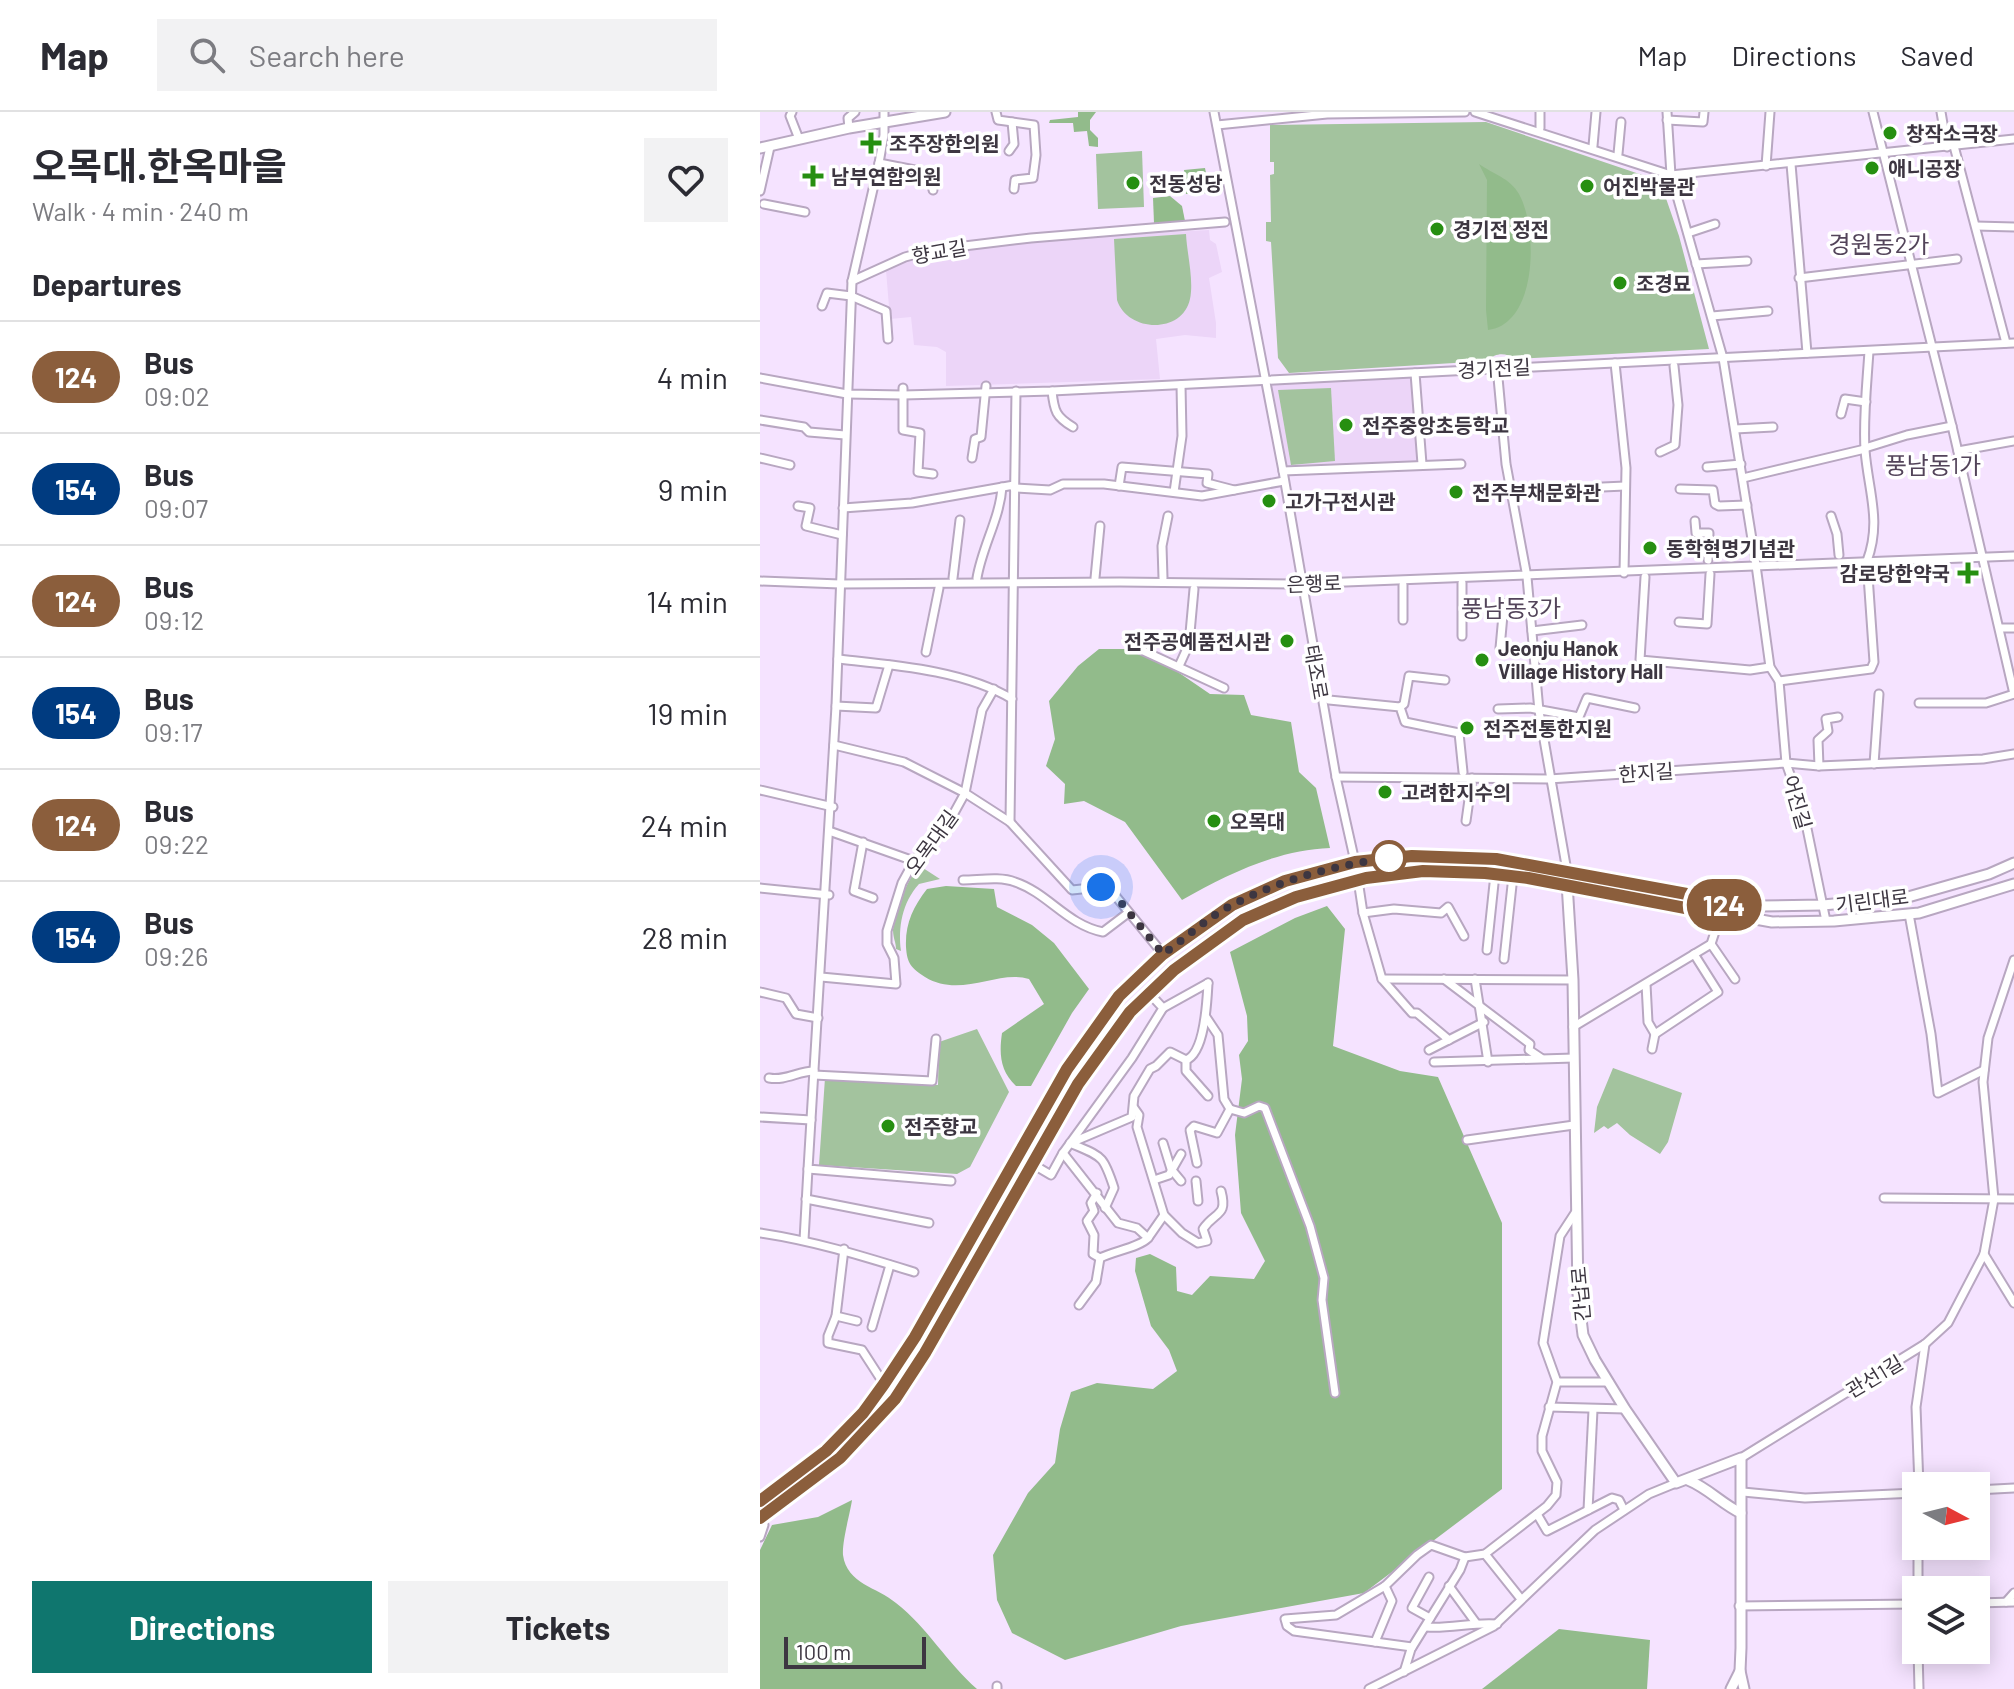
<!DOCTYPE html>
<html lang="en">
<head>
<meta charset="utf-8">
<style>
	:root { --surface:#fff; --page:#f2f2f3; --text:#2b2b33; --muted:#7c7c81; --line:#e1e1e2; --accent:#0f766e }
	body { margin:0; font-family:Barlow,"Noto Sans KR",sans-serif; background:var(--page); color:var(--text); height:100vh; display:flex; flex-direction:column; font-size:30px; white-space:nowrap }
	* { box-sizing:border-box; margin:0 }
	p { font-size:26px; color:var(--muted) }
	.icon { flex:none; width:44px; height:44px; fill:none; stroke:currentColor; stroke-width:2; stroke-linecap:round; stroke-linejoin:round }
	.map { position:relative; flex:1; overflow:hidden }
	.details { display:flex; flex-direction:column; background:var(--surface); width:760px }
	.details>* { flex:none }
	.badge { padding:0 16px; border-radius:26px; font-size:28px; line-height:52px }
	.needle { width:52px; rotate:97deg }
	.fabs { position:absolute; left:1142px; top:1360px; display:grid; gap:16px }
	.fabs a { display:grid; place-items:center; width:88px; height:88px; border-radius:0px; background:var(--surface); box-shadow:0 4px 20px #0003; font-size:40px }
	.scale { position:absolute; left:24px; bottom:20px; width:142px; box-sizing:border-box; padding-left:8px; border:4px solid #3d3641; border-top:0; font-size:22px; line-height:28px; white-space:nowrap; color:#3d3641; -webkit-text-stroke:6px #fff; paint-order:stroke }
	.you { position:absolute; width:40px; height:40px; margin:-20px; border:6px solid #fff; border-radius:50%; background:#1a73e8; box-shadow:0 0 0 12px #1a73e833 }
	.map>.badge { position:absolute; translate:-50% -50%; box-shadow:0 0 0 4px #fff }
	h2 { padding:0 32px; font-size:30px; line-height:72px }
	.round { display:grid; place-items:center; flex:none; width:84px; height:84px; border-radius:0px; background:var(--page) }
	.summary { display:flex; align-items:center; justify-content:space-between; height:136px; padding:0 32px }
	h1 { font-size:38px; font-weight:700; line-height:60px }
	.primary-button { display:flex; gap:16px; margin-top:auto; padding:16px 32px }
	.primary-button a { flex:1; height:92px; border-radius:0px; background:var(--accent); color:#fff; font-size:32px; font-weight:700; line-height:92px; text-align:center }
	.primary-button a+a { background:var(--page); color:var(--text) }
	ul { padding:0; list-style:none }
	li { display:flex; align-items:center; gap:24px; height:112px; padding:0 32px; border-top:2px solid var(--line) }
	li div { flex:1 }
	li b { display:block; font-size:30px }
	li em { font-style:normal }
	li .badge { min-width:88px; font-weight:700; text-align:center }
	header { display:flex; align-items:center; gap:48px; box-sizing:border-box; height:112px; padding:0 40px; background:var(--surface); border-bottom:2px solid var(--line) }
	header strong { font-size:38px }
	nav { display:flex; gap:44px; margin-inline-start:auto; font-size:28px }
	.search { width:560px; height:72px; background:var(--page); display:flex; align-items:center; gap:20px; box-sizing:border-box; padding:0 28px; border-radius:0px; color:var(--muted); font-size:30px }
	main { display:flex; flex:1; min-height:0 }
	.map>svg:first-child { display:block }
	.built { fill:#ecd5f8 }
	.green { fill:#a3c39e }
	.forest { fill:#92bb8b }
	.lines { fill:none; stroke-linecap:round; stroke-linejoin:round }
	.minor-casing { stroke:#b8a7c1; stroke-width:11 }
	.tertiary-casing { stroke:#b8a7c1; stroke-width:13 }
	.minor { stroke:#fff; stroke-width:7 }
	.tertiary { stroke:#fff; stroke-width:9 }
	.line-casing { stroke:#fff; stroke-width:18 }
	.line { stroke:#8b5e3c; stroke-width:12 }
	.walk { stroke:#3d3641; stroke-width:8; stroke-dasharray:0 14.4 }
	.poi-dot { fill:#268f11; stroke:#fff; stroke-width:3 }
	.stop-dot { fill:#fff; stroke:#8b5e3c; stroke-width:4 }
	.labels { text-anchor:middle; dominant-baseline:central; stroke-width:7; stroke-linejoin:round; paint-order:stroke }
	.poi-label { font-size:20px; font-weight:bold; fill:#3d3641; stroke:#fff; text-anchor:start }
	.street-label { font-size:20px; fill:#3d3641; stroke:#fff }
	.quarter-label { font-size:24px; fill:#53445a; stroke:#fff }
</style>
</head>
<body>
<header>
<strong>Map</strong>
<div class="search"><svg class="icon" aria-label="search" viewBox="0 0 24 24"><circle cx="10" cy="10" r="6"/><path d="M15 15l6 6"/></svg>Search here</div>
<nav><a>Map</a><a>Directions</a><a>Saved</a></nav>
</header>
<main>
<section class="details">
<div class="summary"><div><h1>오목대.한옥마을</h1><p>Walk · 4 min · 240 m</p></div><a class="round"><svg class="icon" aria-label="heart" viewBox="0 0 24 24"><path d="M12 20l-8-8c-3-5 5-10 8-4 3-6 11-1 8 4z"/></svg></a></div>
<h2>Departures</h2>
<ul>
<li><span class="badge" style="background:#8b5e3c;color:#fff">124</span><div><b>Bus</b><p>09:02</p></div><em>4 min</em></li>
<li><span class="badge" style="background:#003b80;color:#fff">154</span><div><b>Bus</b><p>09:07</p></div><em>9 min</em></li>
<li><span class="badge" style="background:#8b5e3c;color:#fff">124</span><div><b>Bus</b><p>09:12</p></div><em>14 min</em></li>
<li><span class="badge" style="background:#003b80;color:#fff">154</span><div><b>Bus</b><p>09:17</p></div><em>19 min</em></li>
<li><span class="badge" style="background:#8b5e3c;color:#fff">124</span><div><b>Bus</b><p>09:22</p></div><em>24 min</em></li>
<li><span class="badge" style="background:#003b80;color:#fff">154</span><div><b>Bus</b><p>09:26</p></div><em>28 min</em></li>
</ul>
<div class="primary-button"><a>Directions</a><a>Tickets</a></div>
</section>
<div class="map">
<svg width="1254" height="1577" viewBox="0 0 1254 1577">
	<rect width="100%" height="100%" fill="#f5e3ff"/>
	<g class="built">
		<polygon points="449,118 450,128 456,132 462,160 449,166 456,211 456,226 425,223 396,227 400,267 186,274 186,240 177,235 154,233 151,205 130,207 126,158 166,141 292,127"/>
		<polygon points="655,261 662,352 523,359 506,269"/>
	</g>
	<g class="green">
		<path d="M726 10 900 69 919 124 949 237 756 247C745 241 737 240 727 249L529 261 518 246 511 130 506 129V110H511L510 63 514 62V50H510V13Z"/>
		<polygon points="382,39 384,95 338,97 336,42"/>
		<path d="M426 122C427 142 434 168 430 187 422 223 367 220 357 188L354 127Z"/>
		<polygon points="571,276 575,349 531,353 518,278"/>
		<path d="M163 756 180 767 159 772C142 791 138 815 141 839L136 837C136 830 133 826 133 818 135 796 145 775 156 757Z"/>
		<polygon points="217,917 249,980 210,1055 197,1062 59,1053 65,966 178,973 179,930"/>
		<polygon points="853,956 922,981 908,1030 900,1042 870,1023 857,1011 848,1017 844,1014 834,1021 837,995"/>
	</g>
	<g class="forest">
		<polygon points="318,0 336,0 330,8 330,18 338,26 338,35 329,34 327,19 314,20 313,11 289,11 290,8 318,5"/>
		<path d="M719 52C733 62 750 66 759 82 778 116 778 212 728 218L726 198 727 68Z"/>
		<polygon points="445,56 450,81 426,82 424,58"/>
		<polygon points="410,84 422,94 425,109 394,111 393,86"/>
		<path d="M339 537H366L412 556 450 582 484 583 491 603 531 610 539 660 556 676 570 736C517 738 468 762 422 788L365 710 324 689 304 692 305 672 286 654 295 627 289 589 318 554Z"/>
		<path d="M186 774 234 777 237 795 272 813 294 831 329 877 312 901 271 974H256C240 959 239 942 242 921L284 892 269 867C238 857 201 887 165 865 151 856 147 851 146 835 145 812 153 795 167 777Z"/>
		<polygon points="567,794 585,817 573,934 640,959 678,965 742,1111 742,1377 604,1481 421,1514 305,1548 252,1521 237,1488 233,1443 268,1381 295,1351 300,1317 311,1280 337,1271 393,1277 417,1259 409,1238 391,1214 375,1159 376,1146 390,1142 416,1155 417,1179 432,1183 450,1164 494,1167 505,1149 481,1101 475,1023 482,967 479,943 488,929 487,904 470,840 535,806"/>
		<path d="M92 1388C90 1402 82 1429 83 1443 87 1472 117 1475 136 1491 168 1516 187 1551 217 1577H0V1438L12 1413 58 1405Z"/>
		<polygon points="799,1517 890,1528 887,1577 722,1577"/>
	</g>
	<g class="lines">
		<defs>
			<g id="minor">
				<polyline points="32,0 30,4 39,27"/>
				<polyline points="124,0 124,23 119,51 92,169 76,594 48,1057 191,1069"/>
				<polyline points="236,0 238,8 274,13 276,43 273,66 255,68 254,77"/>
				<polyline points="454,0 523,359 576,665 595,750"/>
				<polyline points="715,0 911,63 1254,27"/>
				<polyline points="780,0 780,16"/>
				<polyline points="907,0 911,63 963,246 995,446 1010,555 1019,569 1026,651 1044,702 1066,809"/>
				<polyline points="1113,0 1192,314 1254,582"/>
				<polyline points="1181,0 1187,35"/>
				<polyline points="907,8 943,10 944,0"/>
				<polyline points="457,13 567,2 705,0"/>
				<polyline points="89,16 88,6 95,0"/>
				<polyline points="833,34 836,0"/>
				<polyline points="1194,34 1246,231"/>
				<polyline points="249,39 254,32 252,10"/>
				<polyline points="858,42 861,10"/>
				<polyline points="119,51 170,61 173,78"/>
				<polyline points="1031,52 1047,241"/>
				<polyline points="1006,54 1010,0"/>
				<polyline points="0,79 10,35"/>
				<polyline points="4,92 45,100"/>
				<polyline points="1216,114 1254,115"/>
				<polyline points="928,121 955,112"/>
				<polyline points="936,152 987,149"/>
				<polyline points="1039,166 1197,147"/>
				<polyline points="92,169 145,145 171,138 271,126 465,110"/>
				<polyline points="62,194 67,181 91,184 126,199 128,227"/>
				<polyline points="952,204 1008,199"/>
				<polyline points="855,251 866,356 864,461"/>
				<polyline points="737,255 746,352 767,465 779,599 807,759"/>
				<polyline points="655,261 662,352"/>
				<polyline points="0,266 87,282 143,283 292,279 1254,231"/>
				<polyline points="143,276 143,318 160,321 158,360 173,362"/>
				<path d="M292 279C294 299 296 305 313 315"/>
				<polyline points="1081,302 1085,287 1106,290"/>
				<polyline points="0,308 44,315 49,320 85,323"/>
				<polyline points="975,317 1013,315"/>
				<polyline points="1105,336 1147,323 1192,314"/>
				<polyline points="1198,339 1254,329"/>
				<polyline points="900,340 915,333 918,293 914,254"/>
				<polyline points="0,346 30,353"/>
				<polyline points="212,346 215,327 221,325 226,274"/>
				<polyline points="947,355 981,352"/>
				<polyline points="523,359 701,352"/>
				<polyline points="983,366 1105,337"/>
				<polyline points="359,374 362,355 448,362 447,371 474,378"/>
				<polyline points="254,376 290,378 303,372 344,372 442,384 524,369"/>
				<polyline points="920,377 953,378 955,392 959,394 987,393"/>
				<polyline points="750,379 865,374"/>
				<polyline points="414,380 422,324 421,273"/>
				<polyline points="38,394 50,396 46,414 82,423"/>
				<polyline points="83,396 152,391 254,373"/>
				<polyline points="1071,404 1077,422 1079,443"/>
				<polyline points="935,409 936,421 949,421 948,448"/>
				<polyline points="885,465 880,548 990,558 1010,555"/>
				<polyline points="193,466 200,408"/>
				<path d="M217 466C222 435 240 406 242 375"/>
				<polyline points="335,466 340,414"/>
				<polyline points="403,466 402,434 408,404"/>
				<polyline points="0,469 80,472 360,470 534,472 1254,444"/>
				<polyline points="702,471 702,524"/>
				<polyline points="643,473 643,508"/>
				<polyline points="919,510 947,512 950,462"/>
				<polyline points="1240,516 1254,516"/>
				<polyline points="772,519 822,513"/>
				<polyline points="377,536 464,576"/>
				<polyline points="740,536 744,492 769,490"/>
				<polyline points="166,540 179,476"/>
				<path d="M78 547C132 553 204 558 252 587"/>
				<polyline points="419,554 429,532 434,477"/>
				<path d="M1019 569 1111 557 1114 550 1107 449C1122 409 1108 378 1105 338 1103 306 1107 271 1109 239"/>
				<polyline points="569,588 640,595 645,610 699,621 703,660"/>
				<polyline points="1159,591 1226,591 1254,582"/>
				<polyline points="76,594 116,596 129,553"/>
				<polyline points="640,595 644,592 649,564 685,568"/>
				<polyline points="738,597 770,596 819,605 827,586 875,596"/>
				<polyline points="74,633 144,650 205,681 250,710 312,778 341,775 349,776 403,842"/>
				<polyline points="1114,652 1119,582"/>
				<polyline points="1059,654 1058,628 1068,619 1066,607 1078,605"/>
				<polyline points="576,665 789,667 1026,651 1059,654 1223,647 1254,642"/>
				<polyline points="0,678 73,695"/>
				<polyline points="706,709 712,666"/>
				<polyline points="250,710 256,279"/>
				<polyline points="69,719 154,749"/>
				<polyline points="103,730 94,779 113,786"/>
				<path d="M203 768C219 768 240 764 255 770 288 781 307 813 343 820L368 801"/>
				<polyline points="598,768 603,801 622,867 652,901 657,901 689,928"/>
				<polyline points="0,776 69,783"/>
				<polyline points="603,801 634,797 681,801 688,795 704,824"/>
				<polyline points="1149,802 1171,922 1178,981 1224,958"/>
				<polyline points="951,832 975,867"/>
				<polyline points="727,838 735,762"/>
				<polyline points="744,847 753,764"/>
				<polyline points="61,865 136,872 134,846 127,832 127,819 142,771 154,749 194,701 205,681 222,598 234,577"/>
				<polyline points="622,867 813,868"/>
				<polyline points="684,867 770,932 769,938 781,946"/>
				<polyline points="715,867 728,950"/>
				<polyline points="886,872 888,910 895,922 958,880 934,842"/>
				<polyline points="0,880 26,886 36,902 58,906"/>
				<polyline points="403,896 448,871"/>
				<polyline points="446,905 458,923 464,987 470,997"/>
				<polyline points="813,915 951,832 965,789"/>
				<polyline points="892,937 895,922"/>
				<polyline points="669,938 724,910"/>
				<path d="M426 948C445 941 447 889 448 871"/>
				<polyline points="426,948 426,959 448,984"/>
				<polyline points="674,950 814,946"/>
				<polyline points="54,963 172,969 176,927"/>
				<path d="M9 966C26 969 38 959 54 959"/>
				<path d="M374 996 379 1003 377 1015 404 1103 422 1121 438 1131 447 1129 443 1117C455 1099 468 1105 461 1079"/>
				<polyline points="470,997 484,1001 499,994 505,996 550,1114 564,1166 562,1188 575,1281"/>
				<polyline points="0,1005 51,1008"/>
				<polyline points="707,1028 814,1013"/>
				<polyline points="313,1030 372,1005 374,984 390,957 396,954 410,940 426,948"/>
				<path d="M310 1031C342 1045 343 1042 354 1076L345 1096"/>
				<polyline points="403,1031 411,1057 421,1069"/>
				<polyline points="303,1041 358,1111 377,1116 388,1126 404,1103"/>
				<polyline points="437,1051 430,1018 434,1014 457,1021 470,997"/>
				<polyline points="274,1053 291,1063 303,1041 372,946 403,896 389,881"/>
				<polyline points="394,1068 409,1063 421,1042"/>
				<polyline points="436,1069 438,1089"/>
				<polyline points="337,1081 331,1091 334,1099 327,1109 334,1123 333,1142 340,1146"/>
				<polyline points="1124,1086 1254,1087"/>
				<polyline points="46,1087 169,1111"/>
				<path d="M0 1121C54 1129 102 1144 154 1160"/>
				<polyline points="44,1128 48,1057"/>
				<polyline points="84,1137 76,1204 68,1224 68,1231 102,1238 124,1272"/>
				<polyline points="1224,1142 1254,1191"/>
				<path d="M319 1193 336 1170 340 1146C354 1139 380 1135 388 1126"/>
				<polyline points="76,1204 97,1209"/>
				<polyline points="112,1215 130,1153"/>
				<polyline points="797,1270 849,1270"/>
				<polyline points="789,1295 865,1297"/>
				<polyline points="981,1346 1165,1232 1188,1211 1224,1142 1234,1087 1223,970 1228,926 1254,848"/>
				<polyline points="1159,1374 1156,1295 1165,1232"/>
				<polyline points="1216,1378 1254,1376"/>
				<polyline points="983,1380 1045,1386 1156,1381"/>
				<polyline points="828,1398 833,1298"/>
				<polyline points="0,1400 4,1413 0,1425"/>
				<polyline points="777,1402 787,1419 852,1386 859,1388 864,1398"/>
				<polyline points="725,1442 761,1487"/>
				<polyline points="669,1465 652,1496 670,1506"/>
				<polyline points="689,1474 716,1511"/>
				<polyline points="1158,1478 1158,1434"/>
				<polyline points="1246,1490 1254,1481"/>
				<polyline points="1216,1491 1254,1490"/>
				<polyline points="979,1494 1156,1492"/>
				<path d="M666 1515C690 1517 712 1510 737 1512"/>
				<polyline points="615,1530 632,1489 625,1474"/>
				<polyline points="652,1535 534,1519 527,1514 525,1507 576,1503 625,1474 657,1443 671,1433 705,1445 725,1442 787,1394 796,1383 797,1370 782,1339 782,1324 797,1270 783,1231 800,1124 815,1101"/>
				<polyline points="1158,1538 1159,1577"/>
				<polyline points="644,1560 651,1537 700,1458 705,1445"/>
				<polyline points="237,1574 237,1577"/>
				<polyline points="609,1577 734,1514 835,1418 889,1382 916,1371"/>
			</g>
			<g id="tertiary">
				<polyline points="0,36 89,16 185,0"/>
				<polyline points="807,771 813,868 818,1182 823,1223 835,1248 865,1297 916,1371 981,1346 981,1536 980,1559 971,1577"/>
				<path d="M928 1368C948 1376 962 1392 981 1401"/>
				<polyline points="0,1389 66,1339 103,1301 124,1272 155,1225 307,957 359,884 403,842 472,793 525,769 595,750 652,744 736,747 1001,794 1063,793 1148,785 1229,762 1254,751"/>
				<polyline points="0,1406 80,1346 135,1287 165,1241 318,972 370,900 414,858 483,808 536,785 606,766 663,759 725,761 768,766 1012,810 1074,809 1159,801 1254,772"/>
				<polyline points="980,1559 984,1577"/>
			</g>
		</defs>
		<use href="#minor" class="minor-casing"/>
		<use href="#tertiary" class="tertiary-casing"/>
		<use href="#minor" class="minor"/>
		<use href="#tertiary" class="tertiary"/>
	</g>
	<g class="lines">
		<defs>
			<polyline id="line" points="0,1389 66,1339 103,1301 124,1272 155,1225 307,957 359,884 403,842 472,793 525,769 595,750 652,744 736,747 965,789 962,803 768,766 725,761 663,759 606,766 536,785 483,808 414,858 370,900 318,972 165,1241 135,1287 80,1346 0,1406"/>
		</defs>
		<use href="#line" class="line-casing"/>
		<use href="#line" class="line"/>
		<path class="walk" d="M341 775 349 776 403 842C426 826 449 804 474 792 523 767 576 753 629 746"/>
	</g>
	<g class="poi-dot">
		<circle cx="1130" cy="21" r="8"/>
		<path d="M107 19h8v8h8v8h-8v8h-8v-8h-8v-8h8z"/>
		<circle cx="1112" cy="56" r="8"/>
		<path d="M49 52h8v8h8v8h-8v8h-8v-8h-8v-8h8z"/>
		<circle cx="373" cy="71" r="8"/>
		<circle cx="827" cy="74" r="8"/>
		<circle cx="677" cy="117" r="8"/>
		<circle cx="860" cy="171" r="8"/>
		<circle cx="586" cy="313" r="8"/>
		<circle cx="696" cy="380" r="8"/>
		<circle cx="509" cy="389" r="8"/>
		<circle cx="890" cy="436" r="8"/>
		<path d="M1204 449h8v8h8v8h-8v8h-8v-8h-8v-8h8z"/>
		<circle cx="527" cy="529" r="8"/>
		<circle cx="722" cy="548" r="8"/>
		<circle cx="707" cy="616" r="8"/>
		<circle cx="625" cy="680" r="8"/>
		<circle cx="454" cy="709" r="8"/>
		<circle cx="128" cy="1014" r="8"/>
	</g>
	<circle class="stop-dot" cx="629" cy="746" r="16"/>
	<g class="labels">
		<g class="poi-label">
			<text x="1146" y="21">창작소극장</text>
			<text x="129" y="31">조주장한의원</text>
			<text x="1128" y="56">애니공장</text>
			<text x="71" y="64">남부연합의원</text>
			<text x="389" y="71">전동성당</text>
			<text x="843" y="74">어진박물관</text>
			<text x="693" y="117">경기전 정전</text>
			<text x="876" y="171">조경묘</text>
			<text x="602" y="313">전주중앙초등학교</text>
			<text x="712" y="380">전주부채문화관</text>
			<text x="525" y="389">고가구전시관</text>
			<text x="906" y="436">동학혁명기념관</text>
			<text x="1190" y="461" text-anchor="end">감로당한약국</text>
			<text x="511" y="529" text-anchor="end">전주공예품전시관</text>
			<text x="738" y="536">Jeonju Hanok<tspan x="738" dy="23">Village History Hall</tspan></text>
			<text x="723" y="616">전주전통한지원</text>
			<text x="641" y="680">고려한지수의</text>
			<text x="470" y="709">오목대</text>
			<text x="144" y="1014">전주향교</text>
		</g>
		<g class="street-label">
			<text transform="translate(179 139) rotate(-10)">향교길</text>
			<text transform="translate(734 256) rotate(-3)">경기전길</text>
			<text transform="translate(554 471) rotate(-2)">은행로</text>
			<text transform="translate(557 560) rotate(80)">태조로</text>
			<text transform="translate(886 660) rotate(-4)">한지길</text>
			<text transform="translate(1038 690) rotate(74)">어진길</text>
			<text transform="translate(171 730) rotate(-54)">오목대길</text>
			<text transform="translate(1112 788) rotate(-7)">기린대로</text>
			<text transform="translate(820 1182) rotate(-95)">간납로</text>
			<text transform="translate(1114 1264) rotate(-31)">관선1길</text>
		</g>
		<g class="quarter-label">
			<text x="1119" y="131">경원동2가</text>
			<text x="1173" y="352">풍남동1가</text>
			<text x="751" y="495">풍남동3가</text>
		</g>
	</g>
</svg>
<div class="fabs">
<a><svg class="needle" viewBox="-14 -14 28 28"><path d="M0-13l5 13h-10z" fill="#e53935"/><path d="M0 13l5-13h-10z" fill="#7c7c81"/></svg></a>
<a><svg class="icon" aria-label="layers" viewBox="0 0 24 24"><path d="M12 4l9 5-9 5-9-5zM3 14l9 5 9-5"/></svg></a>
</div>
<div class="scale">100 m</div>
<div class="you" style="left:341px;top:775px"></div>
<b class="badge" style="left:964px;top:793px;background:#8b5e3c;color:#fff">124</b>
</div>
</main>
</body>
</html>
